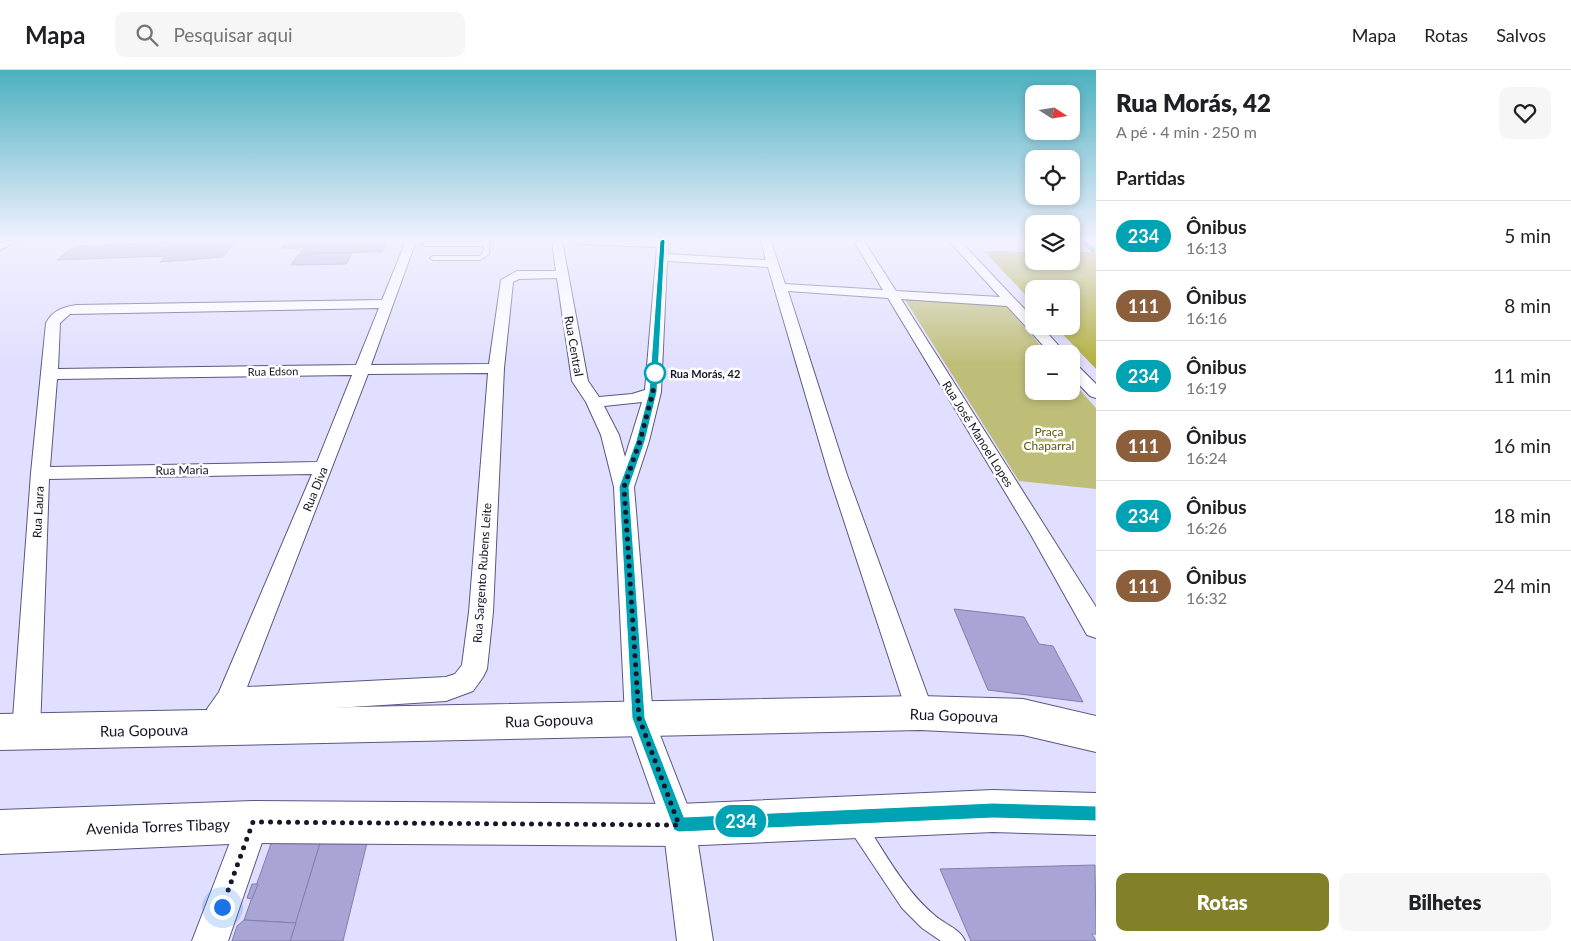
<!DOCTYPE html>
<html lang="pt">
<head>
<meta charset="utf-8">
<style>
	:root { --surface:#fff; --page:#f6f6f6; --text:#202124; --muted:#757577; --line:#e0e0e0; --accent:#828129 }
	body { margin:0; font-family:Lato,sans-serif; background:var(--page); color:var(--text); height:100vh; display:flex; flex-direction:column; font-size:19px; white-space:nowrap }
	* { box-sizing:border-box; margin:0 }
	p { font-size:16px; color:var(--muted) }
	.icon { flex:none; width:28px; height:28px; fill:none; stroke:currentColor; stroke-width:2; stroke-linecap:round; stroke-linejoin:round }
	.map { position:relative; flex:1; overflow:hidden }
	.panel { display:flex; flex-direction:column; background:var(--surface); width:475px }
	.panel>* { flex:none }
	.badge { padding:0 10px; border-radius:16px; font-size:18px; line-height:32px }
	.needle { width:32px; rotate:102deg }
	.tools { position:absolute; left:1025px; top:15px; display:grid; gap:10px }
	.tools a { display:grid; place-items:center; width:55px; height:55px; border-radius:10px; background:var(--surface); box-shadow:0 2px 8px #0003; font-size:25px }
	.you { position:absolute; width:25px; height:25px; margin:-12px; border:4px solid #fff; border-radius:50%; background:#1a73e8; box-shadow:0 0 0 8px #1a73e833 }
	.map>.badge { position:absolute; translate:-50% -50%; box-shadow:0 0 0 2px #fff }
	h2 { padding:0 20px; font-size:19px; line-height:45px }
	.round { display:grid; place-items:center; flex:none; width:52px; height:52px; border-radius:10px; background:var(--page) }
	.head { display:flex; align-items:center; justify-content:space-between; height:85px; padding:0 20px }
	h1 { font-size:24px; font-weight:800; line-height:38px }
	.cta { display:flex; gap:10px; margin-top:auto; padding:10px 20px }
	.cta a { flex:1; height:58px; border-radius:10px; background:var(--accent); color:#fff; font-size:20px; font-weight:800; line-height:58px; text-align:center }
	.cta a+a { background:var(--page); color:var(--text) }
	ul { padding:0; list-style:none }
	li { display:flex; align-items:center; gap:15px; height:70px; padding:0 20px; border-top:1px solid var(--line) }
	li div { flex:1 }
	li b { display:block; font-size:19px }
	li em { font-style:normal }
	li .badge { min-width:55px; font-weight:700; text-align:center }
	header { display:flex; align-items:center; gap:30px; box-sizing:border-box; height:70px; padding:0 25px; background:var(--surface); border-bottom:1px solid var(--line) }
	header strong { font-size:24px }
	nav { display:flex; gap:28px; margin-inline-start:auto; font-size:18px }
	.search { width:350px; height:45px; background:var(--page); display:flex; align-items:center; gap:12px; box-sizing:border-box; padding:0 18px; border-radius:10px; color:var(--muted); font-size:19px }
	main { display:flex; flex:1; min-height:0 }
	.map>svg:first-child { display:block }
	.green { fill:#bfbe79 }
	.forest { fill:#b2b040 }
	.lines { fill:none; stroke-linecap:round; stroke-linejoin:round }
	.stream { stroke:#00a981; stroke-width:4.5 }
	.building { fill:#a8a4d6; stroke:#827ead }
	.service-casing { stroke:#5a5682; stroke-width:2 }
	.minor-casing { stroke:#5a5682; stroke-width:2 }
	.secondary-casing { stroke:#5a5682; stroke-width:2 }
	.path { stroke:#7b7992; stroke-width:2; stroke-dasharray:1 2.5; stroke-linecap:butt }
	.service { fill:#fff; fill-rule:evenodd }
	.minor { fill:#fff; fill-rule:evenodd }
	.secondary { fill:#fff; fill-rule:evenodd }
	.line { fill:#00a3b4; stroke:#fff }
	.walk { stroke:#171527; stroke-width:5; stroke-dasharray:0 9 }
	.stop-dot { fill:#fff; stroke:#00a3b4; stroke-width:2.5 }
	.labels { text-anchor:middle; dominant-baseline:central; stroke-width:5; stroke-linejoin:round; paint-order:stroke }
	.far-street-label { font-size:11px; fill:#171527; stroke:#fff }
	.far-stop-label { font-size:11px; font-weight:bold; fill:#171527; stroke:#fff; text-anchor:start }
	.street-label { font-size:12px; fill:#171527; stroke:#fff }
	.park-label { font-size:12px; fill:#5d5b03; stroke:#fff }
	.near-street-label { font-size:15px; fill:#171527; stroke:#fff }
</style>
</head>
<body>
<header>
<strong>Mapa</strong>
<div class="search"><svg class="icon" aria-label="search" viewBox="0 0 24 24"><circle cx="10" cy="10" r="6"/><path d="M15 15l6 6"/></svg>Pesquisar aqui</div>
<nav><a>Mapa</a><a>Rotas</a><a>Salvos</a></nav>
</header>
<main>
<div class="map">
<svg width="1096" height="871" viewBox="0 0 1096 871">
	<rect width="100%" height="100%" fill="#e1dfff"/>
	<polygon class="green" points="904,228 1004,234 1048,284 1034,284 1034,321 1071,321 1071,310 1096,338 1096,419 1019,411"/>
	<polygon class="forest" points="984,181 1034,182 1034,191 1071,191 1071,182 1096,182 1096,299 1055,256 1071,256 1071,219 1034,219 1034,234"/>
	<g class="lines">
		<polyline class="stream" points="1082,171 1093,180"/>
	</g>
	<g class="building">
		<polygon points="201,171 236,171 223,187 160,192 166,186 57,190 75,176"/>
		<polygon points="287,171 307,171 302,178 281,178"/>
		<polygon points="309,171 387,171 382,182 300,183"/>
		<polygon points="330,183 352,183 346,194 291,195 298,185"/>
		<polygon points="954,539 1024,547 1039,574 1053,576 1083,632 988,620"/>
		<polygon points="273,768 321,770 296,853 244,850"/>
		<polygon points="321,770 367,773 343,871 290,871"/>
		<polygon points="1095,795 1096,864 1092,864 1096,871 971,871 940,799"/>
		<polygon points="252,814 258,814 252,829 247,828"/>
		<polygon points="244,850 296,853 290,871 232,871 237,856"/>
	</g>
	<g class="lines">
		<defs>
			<g id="service">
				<polygon points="485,171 490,171 489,184 480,190 433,190 430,188 433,186 479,186 483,183 484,176 425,176 422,174 425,172 484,172"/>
				<path d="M858 749 864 751C885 783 904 819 933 844 943 854 960 858 965 871H941L922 858 902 838 852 763 850 757 852 751Z"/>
			</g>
			<g id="minor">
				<polygon points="5,171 18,171 0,180 0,173"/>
				<path d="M406 171H416L371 295 489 294 501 210 517 201H556L552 171H562L588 311 599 327 632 324 645 320 657 177 579 174 574 171H668V184L766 190 761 171H771L785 214 883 220 854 171H864L896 221 1000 227 949 171H960L1034 249V256H1041L1066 284H1051L1007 236 901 229 1096 537V568L1087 565 1031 465 888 228 788 221 847 405 934 643 930 652 920 656 910 652 829 405 768 197 667 191 661 322 649 371 634 417 653 647 695 755 713 871H677L663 755 625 647 614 417 601 365 586 332 572 311 557 208 519 209 513 212 504 298 493 542 487 599 483 607 473 621 446 631 287 641 236 642 231 648 221 652 211 648 207 639 219 622 312 404 49 409 40 662 36 671 26 675 16 671 12 662 31 403 46 253C53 240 63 237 77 235L382 230ZM379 238 356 295 58 299 60 253 70 244ZM488 303 469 542 462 595 455 604 446 607 247 617 368 304ZM352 305 317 392 50 397 57 309ZM642 332 625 387 619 365 604 336Z"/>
				<polygon points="1071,293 1076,294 1096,314 1096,328 1090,326 1071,306"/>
				<polygon points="253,736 264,741 269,752 228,871 192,871 242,741"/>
			</g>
			<g id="secondary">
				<polygon points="920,626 1023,629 1096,646 1096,682 1023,665 920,660 0,680 0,644"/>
				<polygon points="993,720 1096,723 1096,765 993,762 679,776 253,773 0,784 0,740 253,731 679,734"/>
			</g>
		</defs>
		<use href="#service" class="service-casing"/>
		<use href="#minor" class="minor-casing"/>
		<use href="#secondary" class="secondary-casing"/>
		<polyline class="path" points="69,175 79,171"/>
		<use href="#service" class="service"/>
		<use href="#minor" class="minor"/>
		<use href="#secondary" class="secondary"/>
	</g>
	<linearGradient id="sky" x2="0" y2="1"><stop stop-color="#4bb0bf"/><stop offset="0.58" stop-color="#f2f1ff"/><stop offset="1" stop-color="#f2f1ff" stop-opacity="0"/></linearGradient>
	<rect width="1096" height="293" fill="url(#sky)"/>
	<polygon class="line" points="663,169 665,171 657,322 645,371 629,417 645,648 684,747 993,733 1096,736 1096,751 993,748 679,762 674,760 632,648 619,417 636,371 649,322 660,171"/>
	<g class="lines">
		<polyline class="walk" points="222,837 253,752 679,755 639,648 624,417 640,371 653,322 655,303"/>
	</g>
	<circle class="stop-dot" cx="655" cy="303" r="10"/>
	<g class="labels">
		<g class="far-street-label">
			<text transform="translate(273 301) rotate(-1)">Rua Edson</text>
		</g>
		<g class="far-stop-label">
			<text x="670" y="303">Rua Morás, 42</text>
		</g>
		<g class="street-label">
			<text transform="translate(574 276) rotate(80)">Rua Central</text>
			<text transform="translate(978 364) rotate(58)">Rua José Manoel Lopes</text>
			<text transform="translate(182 400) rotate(-1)">Rua Maria</text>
			<text transform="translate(315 419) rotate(-68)">Rua Diva</text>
			<text transform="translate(38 442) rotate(-87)">Rua Laura</text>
			<text transform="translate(482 503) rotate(-86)">Rua Sargento Rubens Leite</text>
		</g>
		<g class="park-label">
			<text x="1049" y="361">Praça<tspan x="1049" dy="14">Chaparral</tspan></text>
		</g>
		<g class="near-street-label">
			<text transform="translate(954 645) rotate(2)">Rua Gopouva</text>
			<text transform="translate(549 650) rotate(-2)">Rua Gopouva</text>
			<text transform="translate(144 660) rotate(-1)">Rua Gopouva</text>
			<text transform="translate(158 756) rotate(-2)">Avenida Torres Tibagy</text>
		</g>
	</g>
</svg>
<div class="tools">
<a><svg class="needle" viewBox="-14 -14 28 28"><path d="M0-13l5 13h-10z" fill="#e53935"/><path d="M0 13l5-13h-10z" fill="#757577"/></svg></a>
<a><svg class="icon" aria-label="locate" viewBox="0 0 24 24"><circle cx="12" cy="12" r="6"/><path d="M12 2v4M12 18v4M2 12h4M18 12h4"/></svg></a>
<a><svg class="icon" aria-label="layers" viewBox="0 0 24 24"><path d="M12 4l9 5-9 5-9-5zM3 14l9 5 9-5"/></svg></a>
<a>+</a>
<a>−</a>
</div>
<div class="you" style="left:222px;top:837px"></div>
<b class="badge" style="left:741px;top:751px;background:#00a3b4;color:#fff">234</b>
</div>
<section class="panel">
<div class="head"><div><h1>Rua Morás, 42</h1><p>A pé · 4 min · 250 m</p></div><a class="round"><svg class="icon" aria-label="heart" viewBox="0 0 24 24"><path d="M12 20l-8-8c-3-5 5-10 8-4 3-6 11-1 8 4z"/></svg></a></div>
<h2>Partidas</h2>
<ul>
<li><span class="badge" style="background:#00a3b4;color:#fff">234</span><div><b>Ônibus</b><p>16:13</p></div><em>5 min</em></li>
<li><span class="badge" style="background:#8b5e3c;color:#fff">111</span><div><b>Ônibus</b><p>16:16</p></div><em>8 min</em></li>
<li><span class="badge" style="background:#00a3b4;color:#fff">234</span><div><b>Ônibus</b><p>16:19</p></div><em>11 min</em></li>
<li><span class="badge" style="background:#8b5e3c;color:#fff">111</span><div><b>Ônibus</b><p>16:24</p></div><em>16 min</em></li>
<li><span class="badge" style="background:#00a3b4;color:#fff">234</span><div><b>Ônibus</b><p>16:26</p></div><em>18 min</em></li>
<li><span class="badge" style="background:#8b5e3c;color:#fff">111</span><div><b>Ônibus</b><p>16:32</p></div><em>24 min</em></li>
</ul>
<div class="cta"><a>Rotas</a><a>Bilhetes</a></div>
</section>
</main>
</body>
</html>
